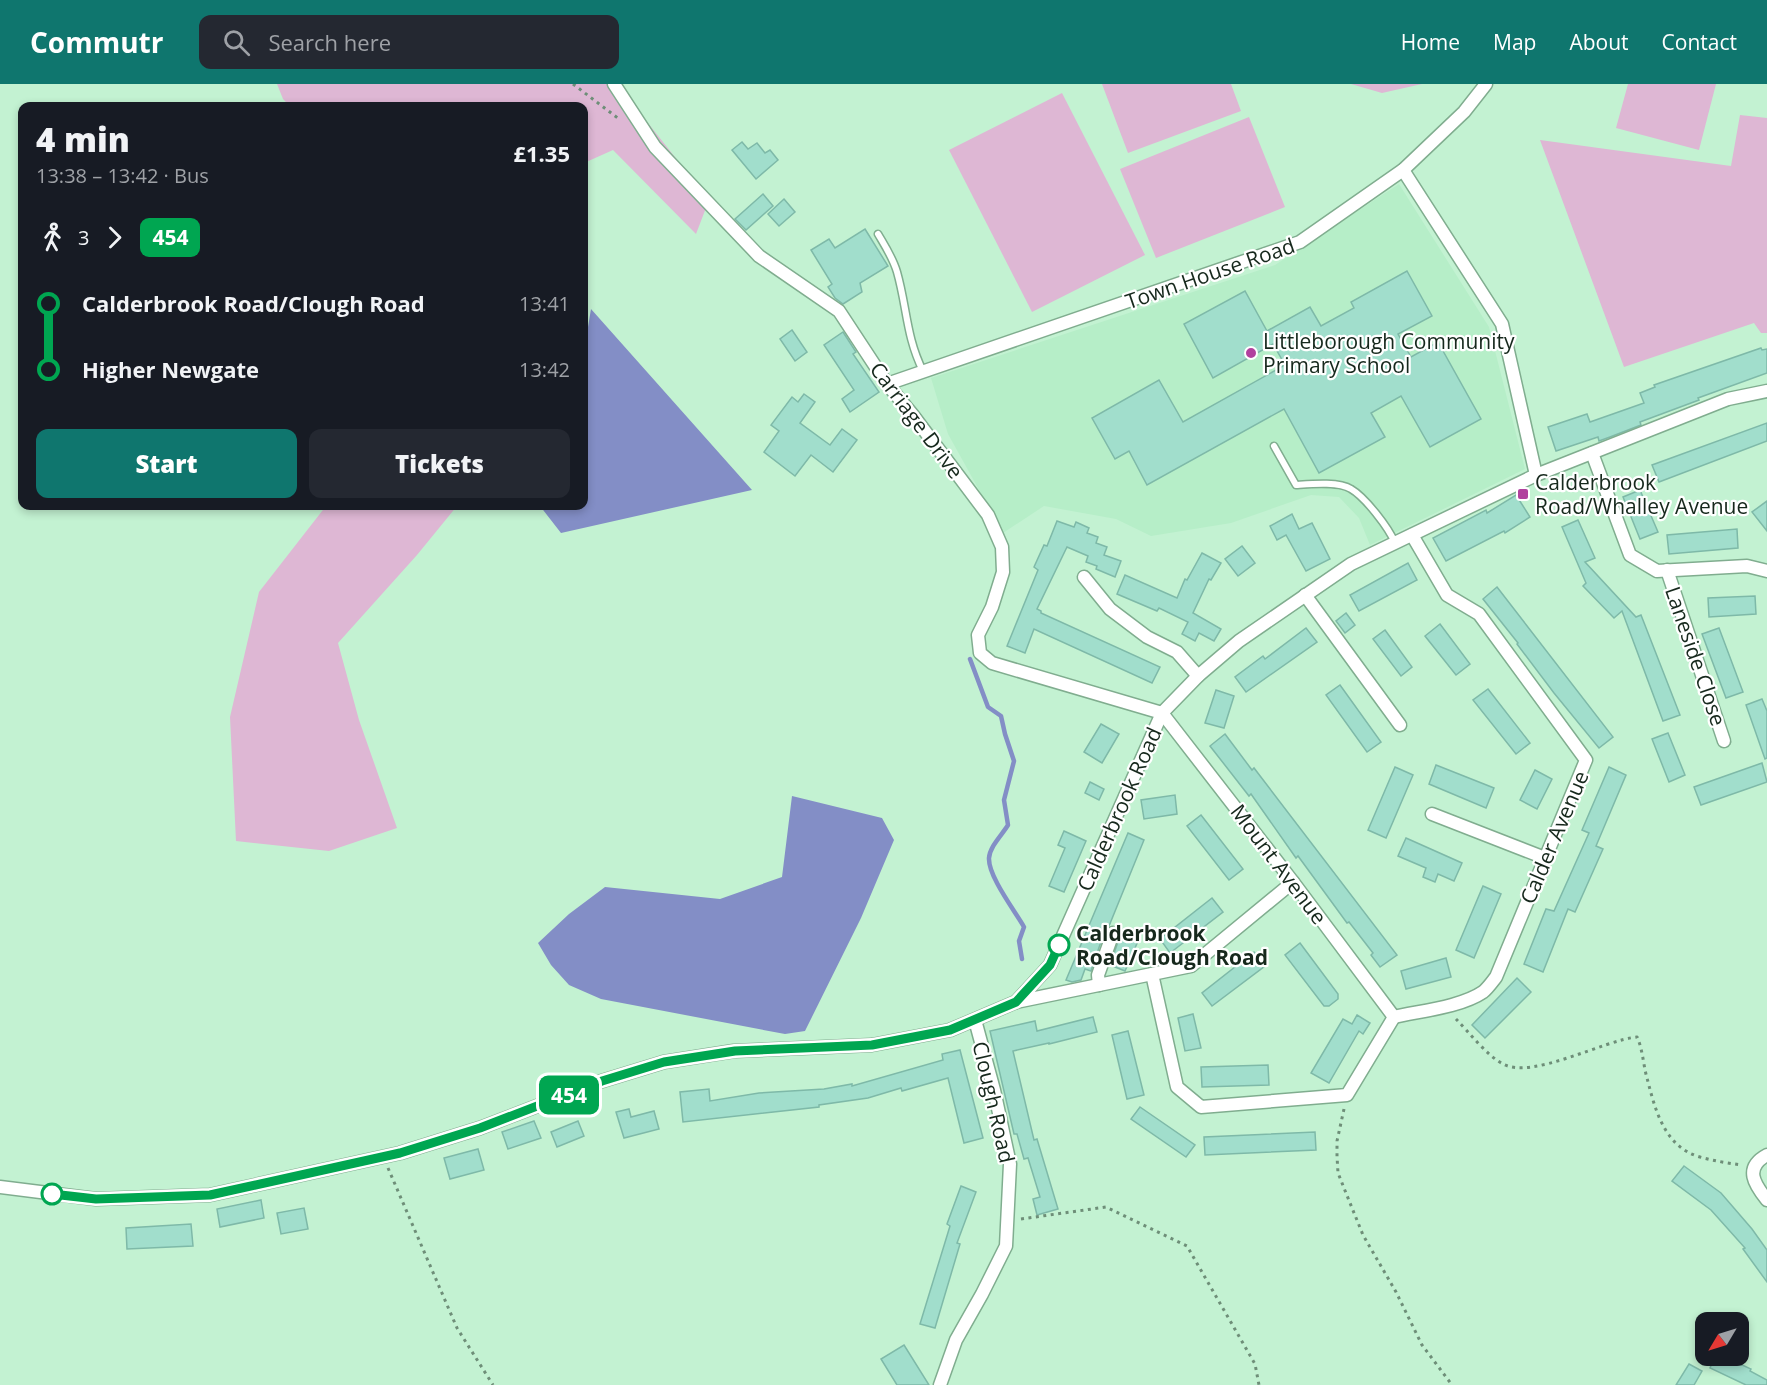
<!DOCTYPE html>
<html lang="en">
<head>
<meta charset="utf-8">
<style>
	:root { --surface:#171b24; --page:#242831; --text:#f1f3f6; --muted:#9ea1a6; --accent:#0f766e }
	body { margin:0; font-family:"Open Sans",sans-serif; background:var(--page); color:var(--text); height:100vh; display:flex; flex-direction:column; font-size:22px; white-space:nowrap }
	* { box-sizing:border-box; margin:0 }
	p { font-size:20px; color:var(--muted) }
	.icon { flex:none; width:33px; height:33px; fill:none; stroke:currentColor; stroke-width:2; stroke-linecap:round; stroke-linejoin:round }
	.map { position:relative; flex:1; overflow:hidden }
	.side { position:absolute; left:18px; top:18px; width:570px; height:408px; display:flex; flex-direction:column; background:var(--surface); border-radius:12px; box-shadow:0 3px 9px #0003 }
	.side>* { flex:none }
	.badge { padding:0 12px; border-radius:9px; font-size:21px; line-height:39px }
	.needle { width:39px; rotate:232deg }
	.buttons { position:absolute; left:1695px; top:1228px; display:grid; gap:12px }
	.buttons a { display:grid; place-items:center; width:54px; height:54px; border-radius:12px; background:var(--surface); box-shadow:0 3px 9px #0003; font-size:30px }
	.map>.badge { position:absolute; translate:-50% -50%; box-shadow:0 0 0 3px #fff }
	.legs { display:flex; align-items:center; gap:9px; height:66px; padding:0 18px; font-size:20px }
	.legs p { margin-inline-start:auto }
	.summary { display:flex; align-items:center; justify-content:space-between; height:102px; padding:0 18px }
	h1 { font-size:33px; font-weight:800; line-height:45px }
	.action { display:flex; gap:12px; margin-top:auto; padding:12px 18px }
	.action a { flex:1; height:69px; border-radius:12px; background:var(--accent); color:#fff; font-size:24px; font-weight:800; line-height:69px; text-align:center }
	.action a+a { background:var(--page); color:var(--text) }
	ul { padding:0 18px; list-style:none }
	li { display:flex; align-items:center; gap:21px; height:66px; font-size:22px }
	li i { display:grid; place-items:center; width:9px; height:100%; margin:0 8px; background:currentColor }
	li i::after { content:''; width:15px; height:15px; margin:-8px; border:4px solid; border-radius:50%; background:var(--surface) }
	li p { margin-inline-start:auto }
	li:first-child i { background:linear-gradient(#0000 50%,currentColor 0) }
	li:last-child i { background:linear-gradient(currentColor 50%,#0000 0) }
	header { display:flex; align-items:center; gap:36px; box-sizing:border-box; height:84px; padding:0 30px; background:var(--accent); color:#fff }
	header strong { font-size:28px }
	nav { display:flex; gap:33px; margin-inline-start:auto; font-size:21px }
	.search { width:420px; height:54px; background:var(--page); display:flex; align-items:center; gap:15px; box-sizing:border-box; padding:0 21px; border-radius:12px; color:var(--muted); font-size:22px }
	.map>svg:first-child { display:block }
	.built { fill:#b6eec8 }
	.green { fill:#deb7d4 }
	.water { fill:#838ec6 }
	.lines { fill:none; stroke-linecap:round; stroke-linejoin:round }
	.stream { stroke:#838ec6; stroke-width:4.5 }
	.building { fill:#a1decc; stroke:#7eb9a8; stroke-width:1.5 }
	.service-casing { stroke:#80ad8f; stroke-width:9 }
	.minor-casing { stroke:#80ad8f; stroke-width:15 }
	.path { stroke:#6e8e78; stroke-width:3; stroke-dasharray:3 4.5; stroke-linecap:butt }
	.service { stroke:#fff; stroke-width:6 }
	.minor { stroke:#fff; stroke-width:12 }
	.line-1-casing { stroke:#fff; stroke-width:14 }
	.line-1 { stroke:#00a651; stroke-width:9 }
	.poi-dot { fill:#b1419e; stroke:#fff; stroke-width:2 }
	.stop-1-dot { fill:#fff; stroke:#00a651; stroke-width:3 }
	.labels { text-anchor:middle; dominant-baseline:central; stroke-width:4.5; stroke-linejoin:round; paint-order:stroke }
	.street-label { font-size:21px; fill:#16281c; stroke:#fff }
	.poi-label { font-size:21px; fill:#16281c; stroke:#fff; text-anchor:start }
	.stop-label { font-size:21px; font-weight:bold; fill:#16281c; stroke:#fff; text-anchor:start }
</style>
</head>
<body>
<header>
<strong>Commutr</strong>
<div class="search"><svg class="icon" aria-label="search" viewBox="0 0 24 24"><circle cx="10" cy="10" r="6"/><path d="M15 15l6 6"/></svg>Search here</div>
<nav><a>Home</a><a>Map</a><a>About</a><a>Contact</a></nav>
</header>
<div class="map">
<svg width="1767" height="1301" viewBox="0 0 1767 1301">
	<rect width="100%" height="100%" fill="#c3f2d2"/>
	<polygon class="built" points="1399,100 1489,243 1525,385 1370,461 1359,434 1339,413 1311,411 1231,439 1151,452 1116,435 1044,422 1003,449 948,350 931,294 1275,181"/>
	<g class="green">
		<polygon points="277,0 617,0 709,116 696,150 613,66 584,79 584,22 290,22 283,15"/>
		<polygon points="1102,0 1231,0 1241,27 1128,69"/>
		<polygon points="1351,0 1422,0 1382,9"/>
		<polygon points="1628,0 1716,0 1699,66 1616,44"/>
		<polygon points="1062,9 1145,171 1032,228 949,66"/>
		<polygon points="1740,31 1767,34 1767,249 1761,249 1754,239 1624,283 1540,56 1731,82"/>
		<polygon points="1249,33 1285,123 1156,174 1120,85"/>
		<polygon points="326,422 457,422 417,471 338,559 359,636 397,744 329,767 236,757 230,633 259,508"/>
	</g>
	<g class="water">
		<polygon points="591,225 752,406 561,449 540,422 584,422 584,267"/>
		<polygon points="792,712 882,734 894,756 861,834 805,947 785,950 601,915 569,901 551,881 538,859 569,830 605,803 720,815 782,793"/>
	</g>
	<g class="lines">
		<path class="stream" d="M970 575 988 623 1001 632 1005 650 1014 677 1004 716 1008 741C1002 751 990 762 989 774 988 792 1015 827 1024 843L1019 857 1022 875"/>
	</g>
	<g class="building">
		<polygon points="742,58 748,65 757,59 765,69 770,66 778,76 756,95 732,66"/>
		<polygon points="763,110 773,122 746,146 735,135"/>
		<polygon points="784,115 795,128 779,142 768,130"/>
		<polygon points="865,145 888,182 860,199 862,208 843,220 835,214 828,203 832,200 811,166 829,155 835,164"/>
		<polygon points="1407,187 1432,232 1398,250 1411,273 1438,258 1481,335 1430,363 1401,312 1371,329 1385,353 1319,389 1284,325 1147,401 1129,367 1115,375 1092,334 1159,296 1183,338 1285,281 1273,260 1213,294 1184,240 1245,207 1267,247 1310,223 1321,242 1354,224 1351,218"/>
		<polygon points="792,246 807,268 795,277 780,255"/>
		<polygon points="843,248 856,268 853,270 879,308 850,328 842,315 854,306 824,261"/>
		<polygon points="1761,264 1762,266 1767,265 1767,289 1698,314 1699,316 1640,338 1641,341 1610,353 1599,357 1598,353 1556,367 1548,343 1587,330 1590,338 1644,319 1640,309 1655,303 1654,301"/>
		<polygon points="804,310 815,318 800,339 830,361 842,345 857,356 833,388 811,371 795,392 764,368 779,347 771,341 792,313 798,318"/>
		<polygon points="1767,339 1767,357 1659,398 1652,381"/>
		<polygon points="1640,406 1658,448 1640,455 1623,413"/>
		<polygon points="1516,411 1530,433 1505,449 1504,447 1446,477 1433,454 1486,426 1487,429"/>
		<polygon points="1767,417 1767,447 1752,428"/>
		<polygon points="1292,430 1299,445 1312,439 1330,475 1306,487 1286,451 1277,456 1270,442"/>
		<polygon points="1578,436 1595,474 1585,478 1636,533 1641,531 1680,631 1663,637 1622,527 1614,534 1583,502 1586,499 1562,443"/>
		<polygon points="1057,437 1074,443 1076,438 1089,444 1087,449 1098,453 1096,459 1107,463 1104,471 1121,477 1115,493 1096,485 1097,482 1086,478 1088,472 1067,463 1037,525 1041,527 1041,529 1160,583 1152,599 1034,545 1025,569 1007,562 1038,486 1034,483 1044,461 1047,462"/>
		<polygon points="1737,445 1738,464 1669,470 1667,451"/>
		<polygon points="1242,462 1255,479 1238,492 1225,475"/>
		<polygon points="1202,469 1221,479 1211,496 1209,495 1193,529 1221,545 1214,557 1199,549 1195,557 1182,550 1188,538 1159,524 1157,527 1117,510 1125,491 1177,514 1185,495 1187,496"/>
		<polygon points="1408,479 1417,496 1359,527 1350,511"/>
		<polygon points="1497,503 1613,653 1599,664 1554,609 1517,560 1518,559 1483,515"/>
		<polygon points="1755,512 1756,530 1709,533 1708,514"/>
		<polygon points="1346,529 1355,541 1345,549 1336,537"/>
		<polygon points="1440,540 1470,580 1456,591 1425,552"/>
		<polygon points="1306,544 1317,558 1246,608 1235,593 1263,572 1265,575"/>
		<polygon points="1719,544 1743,608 1726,614 1702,550"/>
		<polygon points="1385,546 1412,583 1401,592 1373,555"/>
		<polygon points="1340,601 1381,658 1367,668 1326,611"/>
		<polygon points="1488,605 1530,659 1516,670 1473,616"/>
		<polygon points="1216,606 1234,612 1224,644 1205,639"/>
		<polygon points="1762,615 1767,627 1767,674 1765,675 1746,621"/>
		<polygon points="1101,640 1119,650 1102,679 1084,668"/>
		<polygon points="1668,649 1685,691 1669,698 1652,655"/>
		<polygon points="1225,650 1252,686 1254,684 1397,871 1380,883 1371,871 1373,869 1349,838 1347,839 1298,772 1296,774 1251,710 1249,712 1210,662"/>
		<polygon points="1762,679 1767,698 1701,721 1694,703"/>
		<polygon points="1436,681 1494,704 1486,724 1429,700"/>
		<polygon points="1395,683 1413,691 1386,754 1368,746"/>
		<polygon points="1609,683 1626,691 1596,762 1603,765 1575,828 1568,825 1543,888 1524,880 1546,825 1554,827 1589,749 1582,746"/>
		<polygon points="1535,686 1552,695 1537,725 1520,716"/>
		<polygon points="1090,698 1104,705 1099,716 1085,709"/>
		<polygon points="1175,711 1177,730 1144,735 1141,716"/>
		<polygon points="1201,731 1243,785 1229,796 1187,742"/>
		<polygon points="1064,747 1086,757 1064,808 1049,802 1065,764 1058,761"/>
		<polygon points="1128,749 1144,756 1109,842 1105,846 1091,887 1085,885 1081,896 1072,898 1066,896"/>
		<polygon points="1406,754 1462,779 1454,797 1438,790 1435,798 1423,793 1426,784 1398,772"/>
		<polygon points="1483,802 1501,810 1474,874 1456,866"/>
		<polygon points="1212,814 1223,828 1170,869 1160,855"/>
		<polygon points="1121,849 1138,857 1125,887 1110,881"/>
		<polygon points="1300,859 1338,910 1338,915 1329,922 1324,922 1285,871"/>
		<polygon points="1254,868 1265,882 1212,922 1202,909"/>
		<polygon points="1446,874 1451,893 1406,905 1401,887"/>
		<polygon points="1517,894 1531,908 1485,954 1472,941"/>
		<polygon points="1193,930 1201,964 1185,967 1178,934"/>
		<polygon points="1357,931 1370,939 1363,950 1359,947 1329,999 1311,989 1343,935 1352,940"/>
		<polygon points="1093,933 1097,948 1049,960 1049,959 1013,967 1034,1056 1037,1055 1058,1125 1037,1131 1033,1115 1040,1113 1028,1074 1024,1075 1017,1050 1014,1050 990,947 1035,937 1037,947"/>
		<polygon points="1128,947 1144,1011 1127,1015 1112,951"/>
		<polygon points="960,966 983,1054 964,1059 948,994 902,1007 901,1004 868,1014 819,1021 819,1023 683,1038 680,1008 709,1005 710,1017 759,1009 824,1005 852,1000 852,1002 943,976 942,970"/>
		<polygon points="1268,981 1269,1001 1202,1003 1201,983"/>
		<polygon points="1140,1023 1195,1061 1186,1073 1131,1035"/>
		<polygon points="629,1025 631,1033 654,1027 659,1045 624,1054 616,1028"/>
		<polygon points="534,1037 541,1054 508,1065 502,1048"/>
		<polygon points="578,1037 584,1052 557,1063 551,1048"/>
		<polygon points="1315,1048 1316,1066 1205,1071 1204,1053"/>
		<polygon points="478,1065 484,1086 450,1095 444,1074"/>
		<polygon points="1684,1082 1721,1109 1752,1145 1767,1166 1767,1198 1743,1165 1745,1164 1711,1126 1672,1097"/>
		<polygon points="961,1102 976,1108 957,1159 960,1160 935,1244 920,1240 950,1142 947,1140"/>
		<polygon points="261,1116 264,1134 220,1143 217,1125"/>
		<polygon points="304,1124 308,1145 281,1150 277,1129"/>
		<polygon points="191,1140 193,1162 127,1165 126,1144"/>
		<polygon points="904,1261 929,1301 897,1301 881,1275"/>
		<polygon points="1715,1272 1723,1272 1751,1285 1750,1287 1767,1296 1767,1301 1746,1301 1710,1284"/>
		<polygon points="1689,1280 1702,1287 1694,1301 1676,1301"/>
	</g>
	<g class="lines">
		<defs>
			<g id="service">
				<path d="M878 150C885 162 893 174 897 188 907 223 906 253 923 287"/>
				<path d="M1274 362 1296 401C1310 400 1339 397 1351 405 1365 413 1389 444 1395 459"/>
			</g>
			<g id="minor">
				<polyline points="614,0 655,63 759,172 839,227 887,300 912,330 988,431 1002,463 1003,488 992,523 978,551 980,569 992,579 1162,629"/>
				<polyline points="1403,86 1502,240 1536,391"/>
				<polyline points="887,300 1300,158 1403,86 1464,28 1486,0"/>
				<polyline points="1592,369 1630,471 1657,487 1747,482 1767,487"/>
				<polyline points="1667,486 1724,657"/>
				<polyline points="1084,493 1110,525 1147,553 1177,568 1198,592"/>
				<polyline points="1305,511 1400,641"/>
				<polyline points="1162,629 1293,798 1394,933"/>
				<polyline points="1432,730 1545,774"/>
				<polyline points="1152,890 1177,1003 1201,1023 1347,1011 1394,933"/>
				<polyline points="1099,901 1098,891 1113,849"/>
				<polyline points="1016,918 1191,882 1293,798"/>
				<path d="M1394 933C1420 927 1461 923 1483 908 1488 904 1492 898 1496 893L1586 676 1479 530 1447 511 1412 451"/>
				<path d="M1767 1071C1743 1084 1755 1101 1767 1116"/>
				<polyline points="0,1103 96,1115 210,1111 400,1069 480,1044 602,997 664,978 734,967 872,961 950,946 1016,918 1050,881 1162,629 1198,592 1239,557 1351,480 1536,391 1728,315 1767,307"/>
				<polyline points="940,1301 956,1256 982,1210 1006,1162 1010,1080 994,1006 975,936"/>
			</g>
		</defs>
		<use href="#service" class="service-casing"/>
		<use href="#minor" class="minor-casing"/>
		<g class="path">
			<polyline points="573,0 619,35"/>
			<path d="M1456 935C1469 948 1486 971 1503 980 1532 996 1604 956 1637 953 1643 966 1643 980 1647 994 1655 1025 1664 1063 1700 1073 1714 1077 1728 1079 1741 1081"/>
			<polyline points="1344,1025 1337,1057 1337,1072 1338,1089 1350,1119 1363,1151 1396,1208 1422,1261 1452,1301"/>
			<polyline points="388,1084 457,1244 493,1301"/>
			<polyline points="1021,1135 1106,1123 1187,1162 1255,1280 1259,1301"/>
		</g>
		<use href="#service" class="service"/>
		<use href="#minor" class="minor"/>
	</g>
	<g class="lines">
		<defs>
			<polyline id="line-1" points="52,1110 96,1115 210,1111 400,1069 480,1044 602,997 664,978 735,967 872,961 950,946 1016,918 1050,881 1059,861"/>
		</defs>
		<use href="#line-1" class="line-1-casing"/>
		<use href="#line-1" class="line-1"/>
	</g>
	<g class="poi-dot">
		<circle cx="1251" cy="269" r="6"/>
		<rect x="1517" y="404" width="12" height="12" rx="3"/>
	</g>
	<g class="stop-1-dot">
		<circle cx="1059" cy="861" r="10"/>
		<circle cx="52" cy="1110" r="10"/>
	</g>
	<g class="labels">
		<g class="street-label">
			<text transform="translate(1210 189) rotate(-19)">Town House Road</text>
			<text transform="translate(917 336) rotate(53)">Carriage Drive</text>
			<text transform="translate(1696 572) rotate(71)">Laneside Close</text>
			<text transform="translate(1119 725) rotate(-66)">Calderbrook Road</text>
			<text transform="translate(1554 753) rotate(-67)">Calder Avenue</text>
			<text transform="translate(1279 780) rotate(53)">Mount Avenue</text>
			<text transform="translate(994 1018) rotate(77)">Clough Road</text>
		</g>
		<g class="poi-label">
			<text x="1263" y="257">Littleborough Community<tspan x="1263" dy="24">Primary School</tspan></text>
			<text x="1535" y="398">Calderbrook<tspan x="1535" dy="24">Road/Whalley Avenue</tspan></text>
		</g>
		<g class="stop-label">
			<text x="1076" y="849">Calderbrook<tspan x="1076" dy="24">Road/Clough Road</tspan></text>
		</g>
	</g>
</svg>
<div class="buttons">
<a><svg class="needle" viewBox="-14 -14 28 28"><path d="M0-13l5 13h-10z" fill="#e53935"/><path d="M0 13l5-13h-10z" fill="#9ea1a6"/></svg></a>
</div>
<b class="badge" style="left:569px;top:1011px;background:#00a651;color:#fff">454</b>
<section class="side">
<div class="summary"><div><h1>4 min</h1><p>13:38 – 13:42 · Bus</p></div><b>£1.35</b></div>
<div class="legs"><svg class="icon" aria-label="walk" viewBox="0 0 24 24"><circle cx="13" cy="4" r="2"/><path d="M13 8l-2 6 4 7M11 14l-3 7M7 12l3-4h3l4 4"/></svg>3<svg class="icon" aria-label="forward" viewBox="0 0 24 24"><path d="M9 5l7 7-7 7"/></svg><b class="badge" style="background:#00a651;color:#fff">454</b></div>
<ul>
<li><i style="color:#00a651"></i><b>Calderbrook Road/Clough Road</b><p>13:41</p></li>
<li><i style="color:#00a651"></i><b>Higher Newgate</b><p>13:42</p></li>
</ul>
<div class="action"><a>Start</a><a>Tickets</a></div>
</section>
</div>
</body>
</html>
